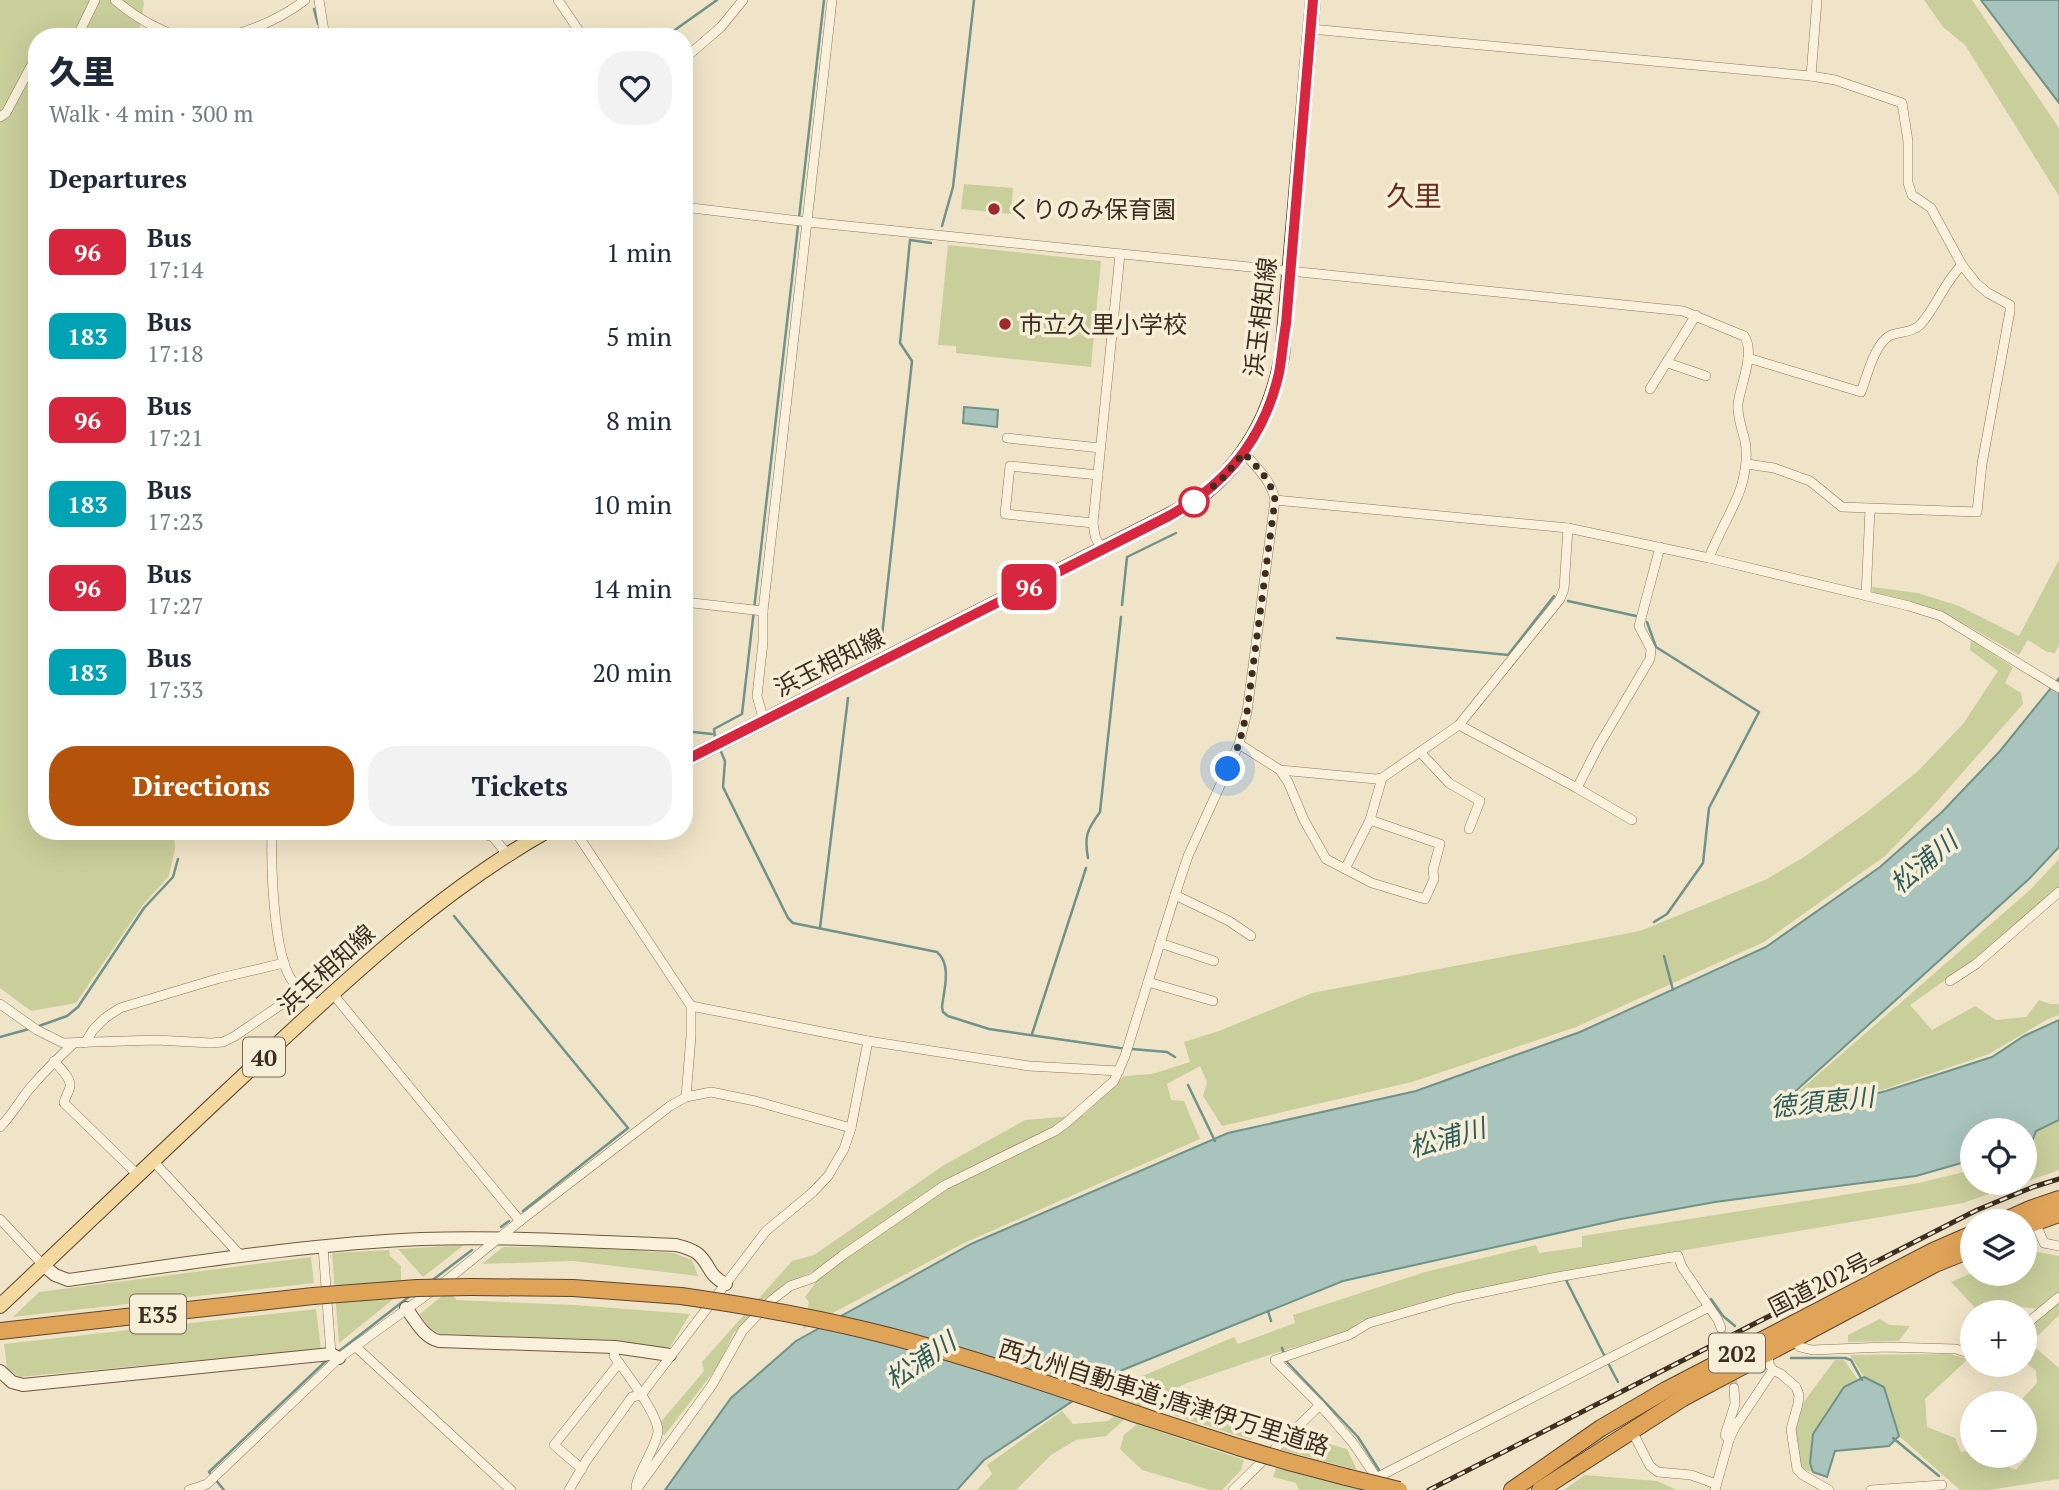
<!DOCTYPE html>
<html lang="en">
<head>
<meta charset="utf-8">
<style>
	:root { --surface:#fff; --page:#f2f2f3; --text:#1f2937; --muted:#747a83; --accent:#b45309 }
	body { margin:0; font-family:"PT Serif","Noto Sans JP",serif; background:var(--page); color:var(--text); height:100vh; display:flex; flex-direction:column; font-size:26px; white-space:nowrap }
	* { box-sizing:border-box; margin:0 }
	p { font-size:23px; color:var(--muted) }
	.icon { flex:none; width:38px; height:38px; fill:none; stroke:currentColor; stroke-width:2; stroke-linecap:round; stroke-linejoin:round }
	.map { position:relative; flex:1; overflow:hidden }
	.panel { position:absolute; left:28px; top:28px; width:665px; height:812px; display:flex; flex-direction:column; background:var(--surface); border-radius:28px; box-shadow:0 7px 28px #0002 }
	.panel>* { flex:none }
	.badge { padding:0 14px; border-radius:10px; font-size:24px; line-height:46px }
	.buttons { position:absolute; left:1960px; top:1118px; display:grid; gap:14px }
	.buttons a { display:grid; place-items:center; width:77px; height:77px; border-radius:50%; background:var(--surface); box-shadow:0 7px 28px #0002; font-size:35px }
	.you { position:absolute; width:35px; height:35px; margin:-18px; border:5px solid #fff; border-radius:50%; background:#1a73e8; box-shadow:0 0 0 10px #1a73e833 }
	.map>.badge { position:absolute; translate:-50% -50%; box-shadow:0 0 0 4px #fff }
	h2 { padding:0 21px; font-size:26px; line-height:63px }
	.round { display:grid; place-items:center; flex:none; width:74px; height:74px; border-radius:28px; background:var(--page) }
	.head { display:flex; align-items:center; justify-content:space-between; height:119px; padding:0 21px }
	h1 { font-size:33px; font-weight:800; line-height:52px }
	.button { display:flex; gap:14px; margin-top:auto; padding:14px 21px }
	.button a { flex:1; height:80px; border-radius:28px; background:var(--accent); color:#fff; font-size:28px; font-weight:800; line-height:80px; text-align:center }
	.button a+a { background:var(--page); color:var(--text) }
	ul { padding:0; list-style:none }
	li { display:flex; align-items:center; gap:21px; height:84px; padding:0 21px }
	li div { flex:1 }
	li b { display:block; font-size:26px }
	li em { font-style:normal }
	li .badge { min-width:77px; font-weight:700; text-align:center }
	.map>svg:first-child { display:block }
	.green { fill:#c9cf9b }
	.water { fill:#a9c4bc; stroke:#6f938a; stroke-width:2 }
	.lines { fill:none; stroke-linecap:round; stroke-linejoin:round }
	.stream { stroke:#6f938a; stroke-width:2.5 }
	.street-tunnel { stroke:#ccc0a6; stroke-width:9; stroke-dasharray:9 4.5; stroke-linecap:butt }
	.street-casing { stroke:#8d765c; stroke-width:10 }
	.secondary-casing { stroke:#6f573f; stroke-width:14 }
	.primary-casing { stroke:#5b4430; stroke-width:16 }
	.highway-casing { stroke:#5b4430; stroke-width:18 }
	.street { stroke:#faf1dc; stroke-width:9 }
	.secondary { stroke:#faf1dc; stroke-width:12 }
	.primary { stroke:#f3d9a0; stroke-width:14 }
	.highway { stroke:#e0a458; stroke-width:16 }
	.rail-casing { stroke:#3d2e20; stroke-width:5 }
	.rail { stroke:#f7eed8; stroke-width:2.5; stroke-dasharray:8; stroke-linecap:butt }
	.highway-bridge-casing { stroke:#5b4430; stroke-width:18; stroke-linecap:butt }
	.highway-bridge { stroke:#e0a458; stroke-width:16 }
	.line-casing { stroke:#fff; stroke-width:16 }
	.line { stroke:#d7263d; stroke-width:10 }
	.walk { stroke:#3d2e20; stroke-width:7; stroke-dasharray:0 12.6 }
	.poi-dot { fill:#9e2a2b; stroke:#f7eed8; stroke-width:2.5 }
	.stop-dot { fill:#fff; stroke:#d7263d; stroke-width:3.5 }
	.labels { text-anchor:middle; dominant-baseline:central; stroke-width:7; stroke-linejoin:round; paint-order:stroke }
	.shield { fill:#f7eed8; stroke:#756857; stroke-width:2 }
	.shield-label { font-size:23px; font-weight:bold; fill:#3d2e20 }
	.poi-label { font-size:24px; fill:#3d2e20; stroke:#f7eed8; text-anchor:start }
	.street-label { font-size:24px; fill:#3d2e20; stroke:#f7eed8 }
	.water-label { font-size:26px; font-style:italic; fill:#2f5d5a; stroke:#f7eed8 }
	.quarter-label { font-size:28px; fill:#6b2e1e; stroke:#f7eed8 }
</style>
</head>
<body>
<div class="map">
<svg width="2059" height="1490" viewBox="0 0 2059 1490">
	<rect width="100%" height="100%" fill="#f0e4c8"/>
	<g class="green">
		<polygon points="0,0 143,0 144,4 138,37 37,37 37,831 174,831 175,849 169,876 142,906 76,1003 31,1011 0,988"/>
		<polygon points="1924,0 1972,0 2059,128 2059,196 1965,45 1943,27"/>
		<polygon points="964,184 1013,188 1011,214 961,209"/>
		<polygon points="948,245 1101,261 1091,367 956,353 956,346 938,345"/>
		<polygon points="2059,560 2059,645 2055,653 2047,652 2028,640 2019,655 1943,612 1913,602 1873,594 1872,587 1918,593 1959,606 2019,636"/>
		<polygon points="1971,640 2013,667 2005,683 2021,693 2023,704 1933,806 1885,856 1764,942 1576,1027 1412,1082 1222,1126 1203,1096 1207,1082 1200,1066 1167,1084 1171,1100 1184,1101 1200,1139 962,1244 803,1329 809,1302 805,1297 819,1278 812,1272 785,1283 733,1334 718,1366 664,1436 659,1424 704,1371 702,1362 792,1261 814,1255 944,1165 1025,1120 1084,1115 1124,1076 1152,1074 1190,1062 1184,1042 1219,1031 1312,993 1640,931 1765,880 1804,857 1867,812 1918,771 1963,724 1998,671 1970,650"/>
		<path d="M2059 859V889C2014 932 1961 969 1910 1005L1932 1030 1975 1006 1996 1020 2026 1017 2039 1000 2050 1004H2059V1015L2048 1019 1989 1054 1885 1089 1789 1109 1782 1106 2030 890Z"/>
		<polygon points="2059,1120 2059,1170 2025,1182 2025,1157 2033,1154 2031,1144 2036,1131"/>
		<polygon points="1972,1170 1972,1183 2021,1183 1963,1203 1557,1272 1445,1296 1363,1320 1348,1331 1263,1357 1187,1383 1138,1407 1106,1436 1076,1440 1051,1455 1016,1490 977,1490 992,1474 987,1465 1062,1411 1073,1424 1108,1421 1134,1399 1126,1383 1234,1337 1238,1344 1295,1323 1293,1315 1425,1272 1536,1245 1539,1253 1582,1247 1582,1236 1919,1183"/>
		<polygon points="464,1245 423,1277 398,1249"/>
		<polygon points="503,1247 574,1247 674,1253 692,1260 698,1276 573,1261 482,1264"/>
		<polygon points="389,1250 390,1256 401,1266 401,1293 339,1343 332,1253"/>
		<polygon points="2027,1250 2059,1256 2059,1315 2038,1336 2028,1330 2038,1309 1994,1304 1996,1312 1979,1312 1951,1282 1972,1273 2025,1274 2025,1251"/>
		<polygon points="311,1257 314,1283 13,1317 39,1292"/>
		<polygon points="448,1291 457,1300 575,1305 690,1314 668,1350 615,1340 441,1334 429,1328 420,1314"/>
		<polygon points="316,1309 321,1349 19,1377 7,1369 4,1344"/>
		<polygon points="1880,1319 1889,1325 1910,1326 1899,1341 1848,1342 1848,1335"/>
		<polygon points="2037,1349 2059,1368 2059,1479 1989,1490 1960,1490 1899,1436 1884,1387 1864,1377 1850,1355 1950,1354 1968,1359 1925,1399 1927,1427 1955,1438 1961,1452 1972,1449 1972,1456 1993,1456 1996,1462 2016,1470 2027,1457 2025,1445 2025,1404 2018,1403 2037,1383 2036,1371 2025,1362 2025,1352"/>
		<polygon points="1835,1360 1844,1360 1858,1380 1844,1387 1810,1463 1813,1472 1801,1469 1794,1425 1803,1403"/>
		<polygon points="1184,1395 1184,1407 1254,1430 1251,1440 1155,1409"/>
		<polygon points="1137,1424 1244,1460 1241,1470 1222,1490 1210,1490 1142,1470 1120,1449 1124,1435"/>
		<polygon points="1297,1435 1347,1449 1357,1470 1282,1450"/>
		<polygon points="1276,1468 1364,1490 1299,1490 1296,1483 1273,1477"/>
		<polygon points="1585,1475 1657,1481 1677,1490 1564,1490"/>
	</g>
	<g class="water">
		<polygon points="1981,0 2059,0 2059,103"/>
		<polygon points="964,407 998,410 997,427 963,423"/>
		<polygon points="2059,678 2059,847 2030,878 1778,1107 1786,1112 1834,1104 1886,1091 1992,1057 2024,1036 2059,1020 2059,1120 2036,1131 2031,1144 2025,1146 2025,1130 1972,1130 1972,1160 1916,1176 1715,1202 1621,1219 1343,1281 1115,1373 984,1460 957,1490 665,1490 731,1398 796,1341 971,1244 1228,1133 1416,1091 1580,1032 1766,947 1880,867 1942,812 2000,751"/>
		<polygon points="1864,1377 1884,1387 1899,1436 1889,1446 1835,1451 1827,1477 1813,1472 1810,1463 1813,1434 1844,1387"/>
	</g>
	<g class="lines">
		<g class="stream">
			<polyline points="314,9 318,24"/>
			<polyline points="665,37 717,0"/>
			<polyline points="942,226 953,187 974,0"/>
			<polyline points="1568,601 1636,616"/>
			<polyline points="1122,605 1127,557 1176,533"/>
			<polyline points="1647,622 1656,647 1759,712 1709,808 1703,863 1667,914 1654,922"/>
			<polyline points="1337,638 1508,655 1554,596"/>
			<polyline points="837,667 881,645 912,361 900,343 910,240 931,243"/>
			<polyline points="684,731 712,734"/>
			<polyline points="715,738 714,729 742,714 824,0"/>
			<path d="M719 747 725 761 723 787 788 918 793 923 937 952C952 965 944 989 942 1007L943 1012 948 1016 989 1029 1120 1048 1167 1052 1175 1057"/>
			<path d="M1088 858C1084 836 1087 830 1100 812L1121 617"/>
			<polyline points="454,916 628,1128 523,1211"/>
			<polyline points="820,928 848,698"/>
			<polyline points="1664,956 1673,990"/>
			<polyline points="36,1027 67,1016 78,1007 144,908 173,877 178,859"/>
			<polyline points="1032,1034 1086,868"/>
			<polyline points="0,1037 29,1029"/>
			<polyline points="1188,1085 1215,1141"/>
			<polyline points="501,1227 509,1221"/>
			<polyline points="1569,1279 1566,1280 1604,1355"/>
			<polyline points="430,1282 472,1250"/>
			<polyline points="1711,1299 1723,1316 1735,1326"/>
			<polyline points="1268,1311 1271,1321"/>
			<polyline points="1282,1348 1287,1362 1358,1437 1379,1470"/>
			<polyline points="338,1352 410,1296"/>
			<polyline points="1791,1358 1845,1358 1851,1360 1862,1380"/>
			<polyline points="1608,1363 1618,1382"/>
			<polyline points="1893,1438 1939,1476"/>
			<polyline points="224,1490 209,1472 327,1360"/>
		</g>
		<polyline class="street-tunnel" points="1721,1328 1734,1388"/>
		<defs>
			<g id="street">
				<path d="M115 0C135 17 155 29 180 37"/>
				<polyline points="319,0 325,37"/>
				<polyline points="558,0 583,37"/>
				<polyline points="1311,29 1811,76 1835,80 1902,103 1908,141 1908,183 1912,195 1931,208 1962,265 1976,283 1988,293 2010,305 2010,311 1982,464 1977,512 1842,507 1810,481 1774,468 1747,464"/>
				<polyline points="74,37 79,33 95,0"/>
				<path d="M227 37C256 29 282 18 305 0"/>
				<polyline points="684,59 721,27 743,0"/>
				<polyline points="1811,76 1817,0"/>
				<polyline points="0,117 6,113 37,55"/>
				<path d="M684 207 808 222 1683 311 1744 336C1756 352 1740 386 1738 404 1737 417 1742 428 1745 441 1748 456 1746 469 1742 484 1736 506 1718 533 1709 558"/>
				<path d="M1748 358 1861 392C1867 376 1875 342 1891 335 1902 331 1912 333 1921 324 1937 306 1945 281 1962 265"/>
				<polyline points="1668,363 1706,376"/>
				<polyline points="1650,389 1696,315"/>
				<polyline points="1007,438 1100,448"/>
				<polyline points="1275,500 1568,528 1709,558 1909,606 1941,616 2059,688"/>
				<polyline points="1093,523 1005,514 1010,466 1098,475"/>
				<polyline points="1101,549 1095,536 1093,523 1120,254"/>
				<polyline points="1026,589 1033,603"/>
				<polyline points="1866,596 1870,509"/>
				<polyline points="684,602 763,611"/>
				<polyline points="764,721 757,696 763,642 763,611 832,0"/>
				<polyline points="1459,725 1577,788 1632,820"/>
				<polyline points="1239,744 1280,770 1376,779 1382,778 1459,725 1560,599 1564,589 1568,528"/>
				<polyline points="1420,752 1449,783 1480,801 1469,829"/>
				<polyline points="1280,770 1288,782 1304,820 1326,859 1372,883 1425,899 1434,879 1433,870 1440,844 1370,820"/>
				<polyline points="1577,788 1599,745 1650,659 1651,649 1639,626 1660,547"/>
				<path d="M272 831C271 865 273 951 291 979 298 990 308 998 318 1006"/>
				<polyline points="474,831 493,837 508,855"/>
				<polyline points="575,831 691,1006 691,1036 686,1097"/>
				<polyline points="1345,869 1370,820 1382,778"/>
				<polyline points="1175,895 1229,921 1251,936"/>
				<polyline points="1160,943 1214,961"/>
				<polyline points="1950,981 1976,964 2059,892"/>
				<polyline points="1148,982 1213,1001"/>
				<polyline points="332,993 520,1221"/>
				<polyline points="0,1004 37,1030 63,1043 156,1040 211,1043 223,1042 235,1036 301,991"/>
				<polyline points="691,1006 868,1041 1029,1066 1119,1071"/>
				<polyline points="85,1043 93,1030 105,1018 120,1008 220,978 284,963"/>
				<path d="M54 1061C59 1067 71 1078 70 1086 70 1091 65 1096 64 1103L139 1176"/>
				<path d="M0 1127C12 1115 20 1100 31 1087 44 1072 58 1058 73 1044"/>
				<polyline points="154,1162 241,1256"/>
				<polyline points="0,1219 43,1265"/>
				<polyline points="2034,1220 2044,1243 2059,1246"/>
				<polyline points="323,1247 331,1354"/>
				<polyline points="2025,1325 2059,1297"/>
				<polyline points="1793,1339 1800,1347 1812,1350 1886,1347 1956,1349 1972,1354"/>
				<polyline points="355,1346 511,1490"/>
				<path d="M615 1347 614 1356C625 1371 658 1414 658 1431 657 1446 640 1468 636 1486"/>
				<polyline points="1767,1350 1769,1364 1773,1370 1781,1374 1796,1387 1799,1395 1798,1404 1791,1429 1797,1469 1803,1475 1829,1490"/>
				<polyline points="1631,1429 1650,1466 1658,1472 1691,1475 1716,1484"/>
				<polyline points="1729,1440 1725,1435 1735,1404 1734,1388"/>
				<polyline points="582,1469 554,1445 619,1363"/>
				<polyline points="1376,1478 1709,1307"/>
				<polyline points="1382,1486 1353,1443 1320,1405 1275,1360 1349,1335 1369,1323 1456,1298 1557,1277 1678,1256 1682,1267 1718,1320 1721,1328"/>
				<polyline points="189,1490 207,1484 339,1358 447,1280 520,1221 670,1106 686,1097 711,1092 755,1101 851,1128"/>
				<polyline points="569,1490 586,1461 632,1397 641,1395 766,1231 813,1192 828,1176 844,1149 851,1128 868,1041"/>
				<path d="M636 1490 712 1385 743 1330 772 1300 790 1286 813 1278 843 1255 945 1185 1055 1131 1066 1123 1114 1081 1125 1056 1175 895 1188 856 1239 744 1247 712 1275 500C1271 480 1257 468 1244 453"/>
				<polyline points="1233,1490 1320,1405"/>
				<polyline points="1715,1490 1729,1440 1735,1427 1773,1370"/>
				<polyline points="1871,1490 1942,1485"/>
			</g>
			<g id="secondary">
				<path d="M43 1265 55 1275 68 1280C185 1264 303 1244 422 1239 507 1236 591 1242 676 1245 684 1247 692 1249 698 1254 711 1265 707 1275 726 1284"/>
				<path d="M406 1308C416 1321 423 1337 439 1341L615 1347 670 1355"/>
				<polyline points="0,1371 12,1382 23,1385 331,1354 339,1358"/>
			</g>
			<g id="primary">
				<path d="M684 761 1181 509C1238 476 1270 420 1282 356L1313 0"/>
				<path d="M0 1306C90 1221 179 1135 270 1051 356 971 444 889 547 831"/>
			</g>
			<g id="highway">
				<polyline points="2001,1222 2030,1209 2059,1199"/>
				<polyline points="2025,1226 2059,1214"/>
				<polyline points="471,1287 573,1288 681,1296"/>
				<polyline points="0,1331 313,1296"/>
				<polyline points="1148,1418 1238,1447"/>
				<polyline points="1289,1462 1346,1477"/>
				<polyline points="1512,1490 1601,1428 1666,1390 1933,1251 1972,1234"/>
				<polyline points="1540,1490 1683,1398 1935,1264 1972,1249"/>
			</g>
		</defs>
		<use href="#street" class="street-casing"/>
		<use href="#secondary" class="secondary-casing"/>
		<use href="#primary" class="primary-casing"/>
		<use href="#highway" class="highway-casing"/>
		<use href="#street" class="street"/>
		<use href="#secondary" class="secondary"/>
		<use href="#primary" class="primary"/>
		<use href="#highway" class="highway"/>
		<defs>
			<polyline id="rail" points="1429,1490 1977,1210 2033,1187 2059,1179"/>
		</defs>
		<use href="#rail" class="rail-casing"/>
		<use href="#rail" class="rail"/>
		<defs>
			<g id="highway-bridge">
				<polyline points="313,1296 417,1288 471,1287"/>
				<path d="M681 1296C744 1305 807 1316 869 1331 964 1354 1056 1387 1148 1418"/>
				<polyline points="1238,1447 1289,1462"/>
				<polyline points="1346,1477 1399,1490"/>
			</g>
		</defs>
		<use href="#highway-bridge" class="highway-bridge-casing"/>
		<use href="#highway-bridge" class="highway-bridge"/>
	</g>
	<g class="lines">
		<defs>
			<path id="line" d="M684 761 1167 517C1226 485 1264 439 1279 373 1282 357 1283 340 1286 324L1313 0"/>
		</defs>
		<use href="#line" class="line-casing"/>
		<use href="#line" class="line"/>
		<path class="walk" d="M1194 502 1221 480 1244 453C1258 468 1271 480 1275 500L1247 712 1239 744 1228 769"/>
	</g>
	<g class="poi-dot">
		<circle cx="994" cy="209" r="7"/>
		<circle cx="1005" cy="324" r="7"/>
	</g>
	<circle class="stop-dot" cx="1194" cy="502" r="14"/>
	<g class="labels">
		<g class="shield">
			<rect x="243" y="1037.5" width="42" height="39" rx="5"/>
			<rect x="130" y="1294.5" width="56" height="39" rx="5"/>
			<rect x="1709" y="1333.5" width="56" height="39" rx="5"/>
		</g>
		<g class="shield-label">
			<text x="264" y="1057">40</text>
			<text x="158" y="1314">E35</text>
			<text x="1737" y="1353">202</text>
		</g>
		<g class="poi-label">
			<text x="1008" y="209">くりのみ保育園</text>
			<text x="1019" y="324">市立久里小学校</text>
		</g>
		<g class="street-label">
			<text transform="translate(1260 317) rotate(-83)">浜玉相知線</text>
			<text transform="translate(829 662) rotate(-27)">浜玉相知線</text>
			<text transform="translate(326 969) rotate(-42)">浜玉相知線</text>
			<text transform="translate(1819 1284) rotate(-27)">国道202号</text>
			<text transform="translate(1164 1397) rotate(17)">西九州自動車道;唐津伊万里道路</text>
		</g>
		<g class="water-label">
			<text transform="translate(1923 862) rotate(-40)">松浦川</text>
			<text transform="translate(1822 1101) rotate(-6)">徳須恵川</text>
			<text transform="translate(1447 1137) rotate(-16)">松浦川</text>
			<text transform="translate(920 1360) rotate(-34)">松浦川</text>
		</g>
		<g class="quarter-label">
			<text x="1414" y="195">久里</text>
		</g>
	</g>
</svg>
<div class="buttons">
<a><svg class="icon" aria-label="locate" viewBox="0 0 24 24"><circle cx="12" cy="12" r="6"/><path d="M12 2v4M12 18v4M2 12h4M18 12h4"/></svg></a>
<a><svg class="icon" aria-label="layers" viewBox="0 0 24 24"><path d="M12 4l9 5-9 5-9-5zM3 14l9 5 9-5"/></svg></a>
<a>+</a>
<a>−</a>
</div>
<div class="you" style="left:1228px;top:769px"></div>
<b class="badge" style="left:1029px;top:587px;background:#d7263d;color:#fff">96</b>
<section class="panel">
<div class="head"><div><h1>久里</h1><p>Walk · 4 min · 300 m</p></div><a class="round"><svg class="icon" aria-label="heart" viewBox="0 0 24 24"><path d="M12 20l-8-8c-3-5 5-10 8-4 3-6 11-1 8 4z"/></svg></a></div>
<h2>Departures</h2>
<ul>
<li><span class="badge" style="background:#d7263d;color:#fff">96</span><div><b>Bus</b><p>17:14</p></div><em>1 min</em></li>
<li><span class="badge" style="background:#00a3b4;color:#fff">183</span><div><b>Bus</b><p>17:18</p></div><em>5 min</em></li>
<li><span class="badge" style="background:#d7263d;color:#fff">96</span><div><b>Bus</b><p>17:21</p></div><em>8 min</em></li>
<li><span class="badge" style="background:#00a3b4;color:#fff">183</span><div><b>Bus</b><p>17:23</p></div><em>10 min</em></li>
<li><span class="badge" style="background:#d7263d;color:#fff">96</span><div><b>Bus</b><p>17:27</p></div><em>14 min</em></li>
<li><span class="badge" style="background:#00a3b4;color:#fff">183</span><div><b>Bus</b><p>17:33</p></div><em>20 min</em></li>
</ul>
<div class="button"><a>Directions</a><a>Tickets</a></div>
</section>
</div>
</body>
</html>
